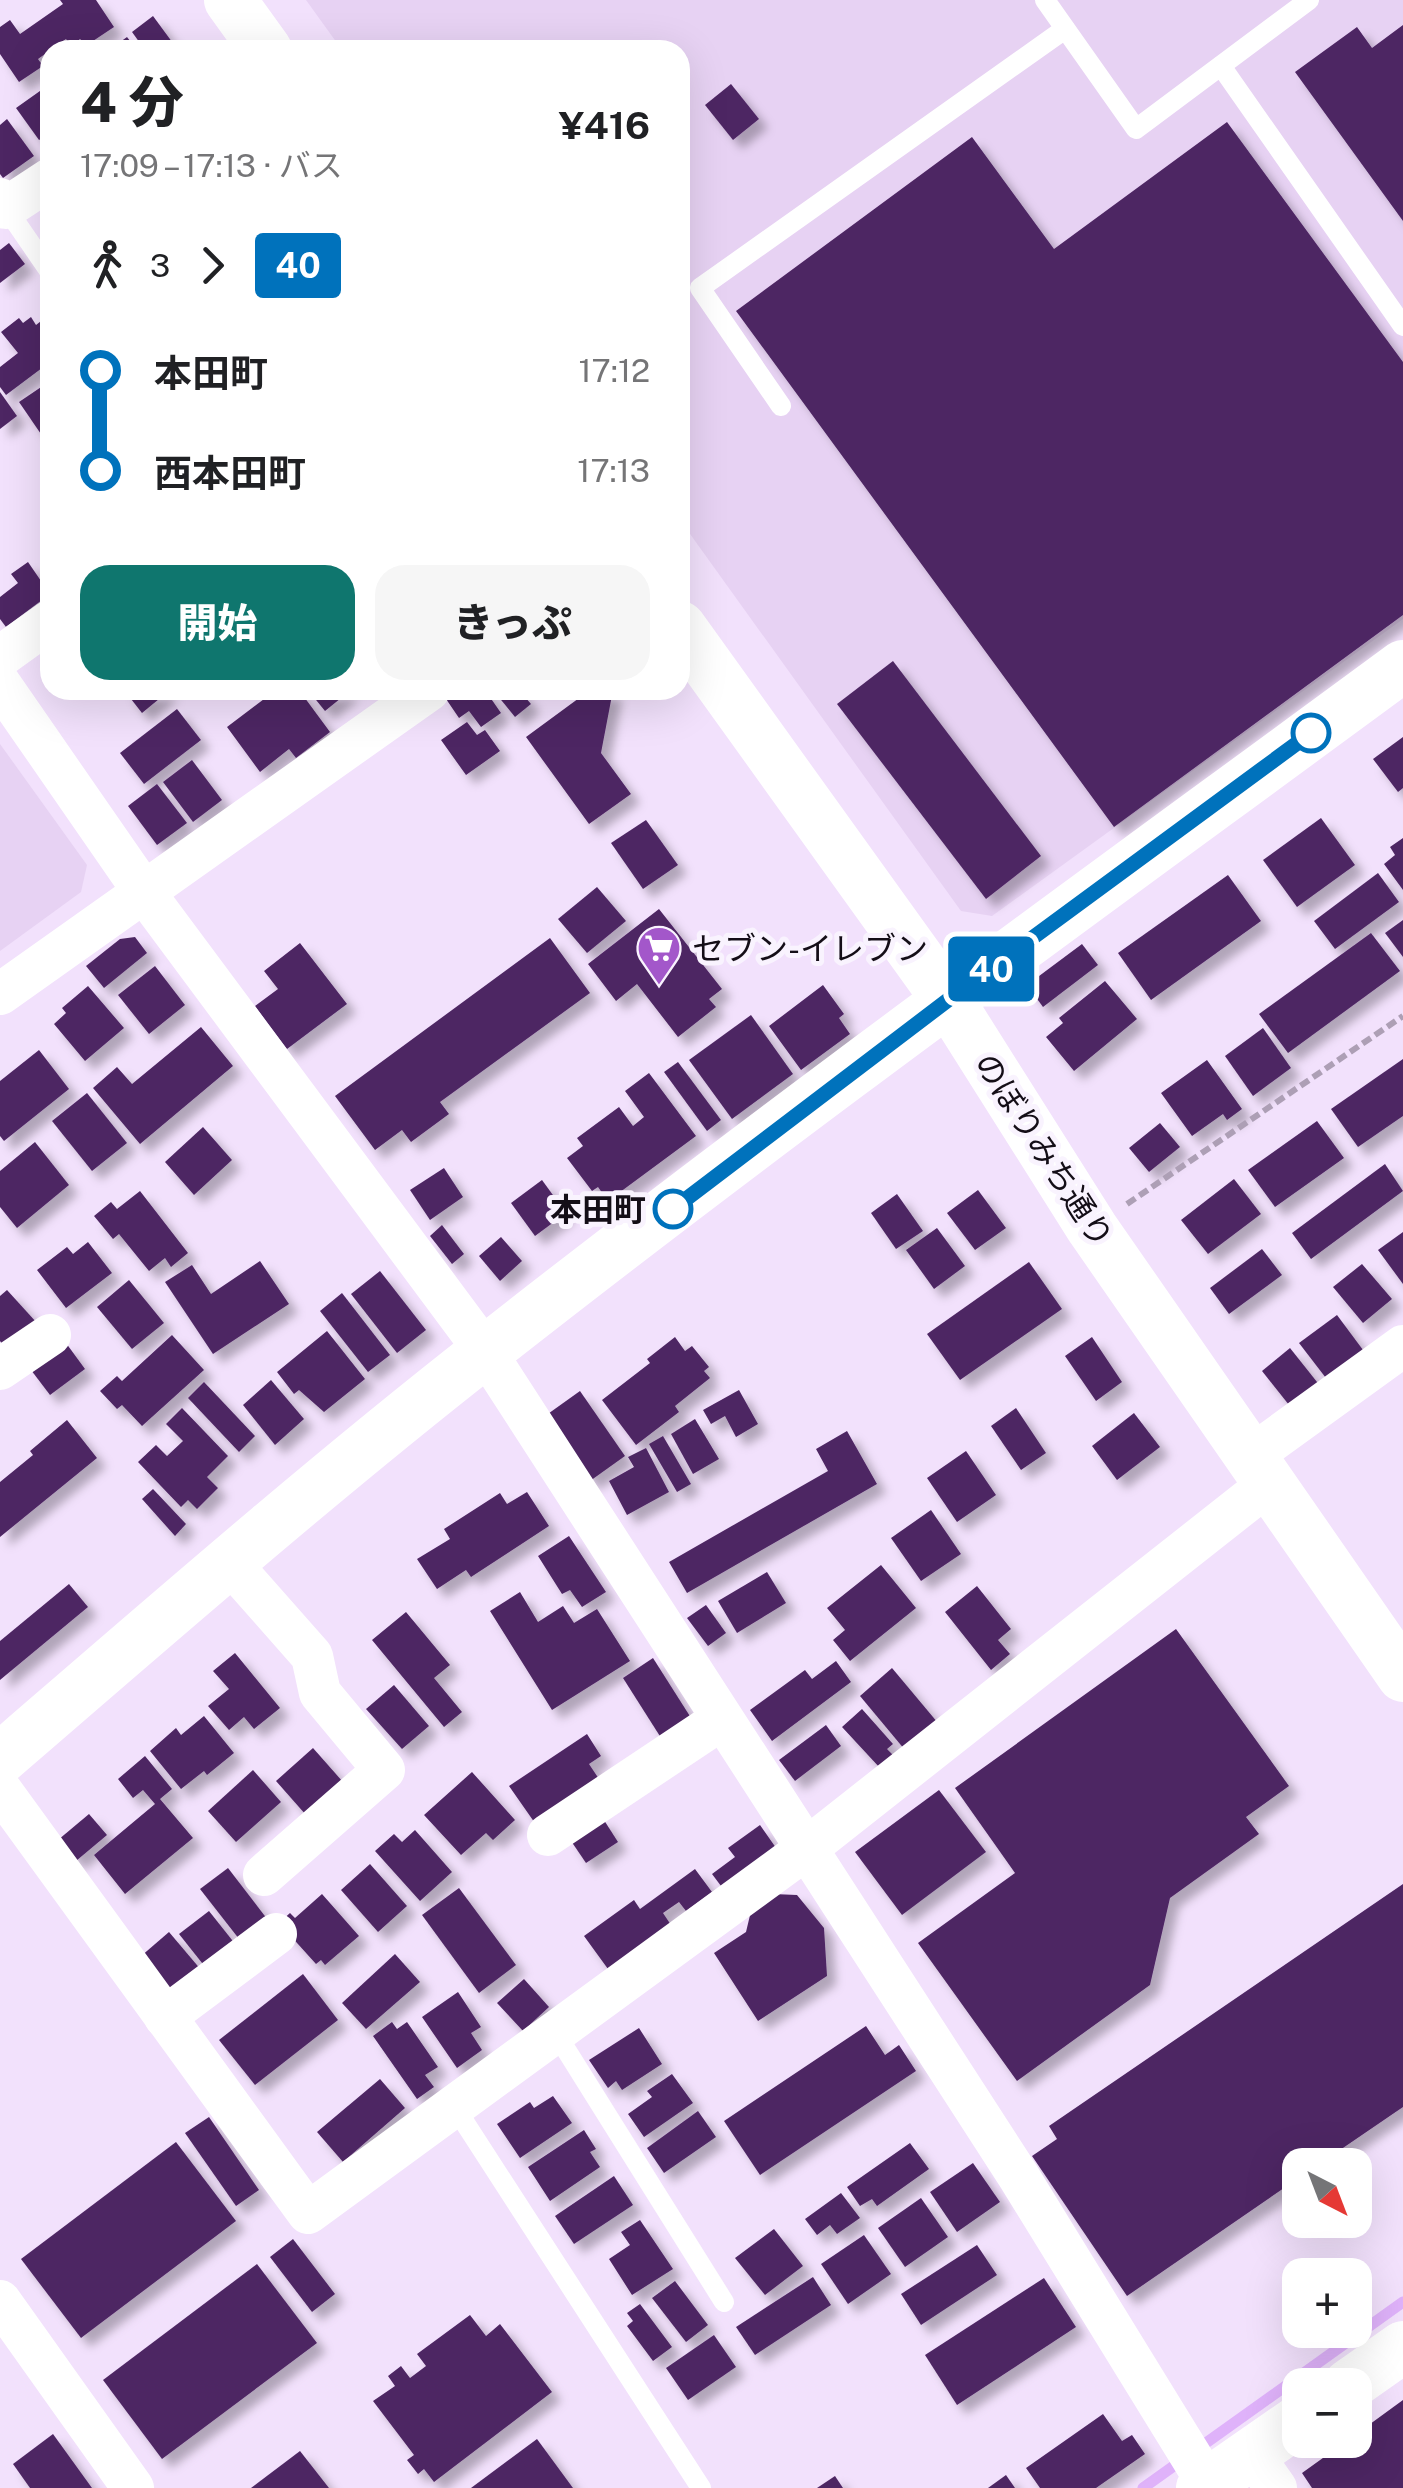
<!DOCTYPE html>
<html lang="ja">
<head>
<meta charset="utf-8">
<style>
	:root { --surface:#fff; --page:#f6f6f6; --text:#202124; --muted:#757577; --accent:#0f766e }
	body { margin:0; font-family:"Public Sans","Noto Sans JP",sans-serif; background:var(--page); color:var(--text); height:100vh; display:flex; flex-direction:column; font-size:38px; white-space:nowrap }
	* { box-sizing:border-box; margin:0 }
	p { font-size:32px; color:var(--muted) }
	.icon { flex:none; width:55px; height:55px; fill:none; stroke:currentColor; stroke-width:2; stroke-linecap:round; stroke-linejoin:round }
	.map { position:relative; flex:1; overflow:hidden }
	.sheet { position:absolute; left:40px; top:40px; width:650px; height:660px; display:flex; flex-direction:column; background:var(--surface); border-radius:30px; box-shadow:0 10px 40px #0002 }
	.sheet>* { flex:none }
	.badge { padding:0 20px; border-radius:8px; font-size:35px; line-height:65px }
	.needle { width:65px; rotate:138deg }
	.controls { position:absolute; left:1282px; top:2148px; display:grid; gap:20px }
	.controls a { display:grid; place-items:center; width:90px; height:90px; border-radius:20px; background:var(--surface); box-shadow:0 10px 40px #0002; font-size:50px }
	.map>.badge { position:absolute; translate:-50% -50%; box-shadow:0 0 0 5px #fff }
	.legs { display:flex; align-items:center; gap:15px; height:110px; padding:0 40px; font-size:32px }
	.legs p { margin-inline-start:auto }
	.overview { display:flex; align-items:center; justify-content:space-between; height:170px; padding:0 40px }
	h1 { font-size:55px; font-weight:800; line-height:75px }
	.button { display:flex; gap:20px; margin-top:auto; padding:20px 40px }
	.button a { flex:1; height:115px; border-radius:30px; background:var(--accent); color:#fff; font-size:40px; font-weight:800; line-height:115px; text-align:center }
	.button a+a { background:var(--page); color:var(--text) }
	ul { padding:0 40px; list-style:none }
	li { display:flex; align-items:center; gap:35px; height:100px; font-size:38px }
	li i { display:grid; place-items:center; width:15px; height:100%; margin:0 12px; background:currentColor }
	li i::after { content:''; width:25px; height:25px; margin:-12px; border:8px solid; border-radius:50%; background:var(--surface) }
	li p { margin-inline-start:auto }
	li:first-child i { background:linear-gradient(#0000 50%,currentColor 0) }
	li:last-child i { background:linear-gradient(currentColor 50%,#0000 0) }
	.map>svg:first-child { display:block }
	.built { fill:#e7d2f3 }
	.lines { fill:none; stroke-linecap:round; stroke-linejoin:round }
	.stream { stroke:#dfb2fa; stroke-width:11 }
	.building { fill:#4e2663; filter:url(#shadow) }
	.path { stroke:#ad9fb5; stroke-width:6; stroke-dasharray:10 5; stroke-linecap:butt }
	.service { stroke:#fff; stroke-width:20 }
	.minor { stroke:#fff; stroke-width:42 }
	.tertiary { stroke:#fff; stroke-width:52 }
	.line-1-casing { stroke:#fff; stroke-width:22 }
	.line-1 { stroke:#0072bc; stroke-width:15 }
	.stop-1-dot { fill:#fff; stroke:#0072bc; stroke-width:5 }
	.labels { text-anchor:middle; dominant-baseline:central; stroke-width:10; stroke-linejoin:round; paint-order:stroke }
	.poi-label { font-size:32px; fill:#140e17; stroke:#f9f3fe; text-anchor:start }
	.street-label { font-size:32px; fill:#140e17; stroke:#f9f3fe }
	.stop-label { font-size:32px; font-weight:bold; fill:#140e17; stroke:#f9f3fe; text-anchor:end }
</style>
</head>
<body>
<div class="map">
<svg width="1403" height="2488" viewBox="0 0 1403 2488">
	<defs>
		<filter id="shadow"><feDropShadow dx="9" dy="9" stdDeviation="5" flood-color="#0004"/></filter>
	</defs>
	<rect width="100%" height="100%" fill="#f2e1fc"/>
	<g class="built">
		<polygon points="306,0 1403,0 1403,619 992,916 961,911 680,520 680,50 342,50"/>
		<polygon points="0,744 87,865 81,892 0,951"/>
	</g>
	<g class="lines">
		<polyline class="stream" points="1143,2488 1403,2302"/>
	</g>
	<g class="building">
		<polygon points="60,0 96,0 114,27 87,45 80,39 71,46 66,39 38,59 43,66 19,82 0,54 0,27 10,20 20,34 63,4"/>
		<polygon points="153,16 178,50 145,50 132,32"/>
		<polygon points="1403,25 1403,221 1295,72 1357,27 1372,48"/>
		<polygon points="127,37 137,50 109,50"/>
		<polygon points="731,84 759,119 733,140 705,105"/>
		<polygon points="47,86 50,91 50,139 47,135 39,140 16,108"/>
		<polygon points="7,119 34,156 3,178 0,174 0,125"/>
		<polygon points="1227,122 1403,362 1403,615 1114,827 736,311 972,137 1054,249"/>
		<polygon points="9,243 25,264 0,283 0,250"/>
		<polygon points="50,314 50,362 6,395 0,387 0,367 18,353 1,332 19,318 23,323 31,317 36,325"/>
		<polygon points="50,381 50,432 43,437 19,402"/>
		<polygon points="0,392 17,416 0,429"/>
		<polygon points="28,562 50,594 6,627 0,619 0,597 18,583 11,574"/>
		<polygon points="893,661 1041,856 986,899 837,704"/>
		<polygon points="124,690 170,690 142,713"/>
		<polygon points="263,690 299,690 330,732 296,758 289,749 260,772 227,727 268,696"/>
		<polygon points="308,690 351,690 325,711"/>
		<polygon points="453,690 485,690 501,713 481,727 469,711 459,718 444,696"/>
		<polygon points="493,690 519,690 531,704 515,717"/>
		<polygon points="590,690 613,690 601,753 631,794 589,824 526,737"/>
		<polygon points="177,709 201,740 144,784 120,753"/>
		<polygon points="467,722 477,735 485,730 500,751 466,775 441,740"/>
		<polygon points="1403,737 1403,788 1398,792 1373,759"/>
		<polygon points="192,760 222,800 193,822 163,782"/>
		<polygon points="157,784 187,823 157,845 128,806"/>
		<polygon points="1321,818 1355,865 1297,907 1263,860"/>
		<polygon points="646,820 678,865 643,889 611,843"/>
		<polygon points="1403,838 1403,890 1384,864 1395,855 1390,847"/>
		<polygon points="1378,873 1399,902 1335,949 1314,921"/>
		<polygon points="1228,875 1261,921 1151,1000 1118,953"/>
		<polygon points="597,887 626,921 587,953 558,919"/>
		<polygon points="659,909 722,989 709,999 716,1007 678,1037 637,984 616,1001 588,964"/>
		<polygon points="1403,920 1403,957 1385,933"/>
		<polygon points="1371,933 1400,971 1288,1053 1259,1014"/>
		<polygon points="135,937 147,953 104,988 86,966 120,939"/>
		<polygon points="550,938 590,993 440,1102 449,1114 411,1142 402,1130 375,1150 335,1096"/>
		<polygon points="300,943 347,1004 287,1049 255,1006 278,989 264,971"/>
		<polygon points="1082,944 1098,965 1043,1007 1027,985"/>
		<polygon points="155,966 185,1005 149,1034 118,995"/>
		<polygon points="1105,981 1137,1019 1074,1071 1046,1037 1063,1023 1059,1018"/>
		<polygon points="823,985 844,1014 839,1018 850,1034 801,1070 769,1026"/>
		<polygon points="88,986 124,1028 85,1061 54,1024 66,1013 62,1008"/>
		<polygon points="751,1015 793,1074 732,1119 689,1060"/>
		<polygon points="201,1027 233,1066 140,1144 93,1088 117,1067 132,1084"/>
		<polygon points="1263,1028 1291,1068 1253,1096 1225,1056"/>
		<polygon points="39,1050 69,1089 4,1141 0,1136 0,1081"/>
		<polygon points="1403,1059 1403,1116 1358,1147 1331,1109"/>
		<polygon points="1207,1060 1242,1109 1227,1120 1223,1114 1192,1136 1161,1093"/>
		<polygon points="678,1062 721,1120 707,1131 664,1072"/>
		<polygon points="649,1073 696,1136 608,1201 598,1187 592,1191 567,1158 583,1146 577,1138 619,1107 633,1126 644,1117 625,1091"/>
		<polygon points="87,1093 127,1143 92,1171 52,1121"/>
		<polygon points="1317,1121 1344,1158 1275,1207 1248,1170"/>
		<polygon points="1160,1123 1180,1147 1149,1172 1129,1148"/>
		<polygon points="203,1127 232,1160 194,1195 165,1162"/>
		<polygon points="35,1142 69,1185 17,1228 0,1207 0,1171"/>
		<polygon points="1385,1164 1403,1191 1311,1259 1292,1233"/>
		<polygon points="444,1168 463,1197 430,1220 410,1190"/>
		<polygon points="1234,1179 1261,1214 1208,1254 1181,1220"/>
		<polygon points="542,1180 566,1213 535,1236 511,1203"/>
		<polygon points="978,1190 1006,1228 975,1250 947,1213"/>
		<polygon points="140,1191 188,1253 171,1267 165,1258 149,1271 119,1234 113,1239 94,1216 111,1202 117,1209"/>
		<polygon points="897,1194 923,1231 896,1249 871,1213"/>
		<polygon points="442,1225 464,1254 452,1264 430,1236"/>
		<polygon points="937,1228 965,1266 934,1289 906,1250"/>
		<polygon points="1403,1232 1403,1284 1378,1250"/>
		<polygon points="501,1237 522,1261 500,1281 479,1256"/>
		<polygon points="88,1242 112,1273 66,1308 37,1270 67,1247 73,1254"/>
		<polygon points="1262,1249 1282,1275 1229,1314 1210,1288"/>
		<polygon points="260,1261 289,1304 213,1354 165,1282 192,1265 211,1294"/>
		<polygon points="1029,1262 1062,1309 960,1380 927,1334"/>
		<polygon points="1362,1264 1392,1299 1363,1323 1333,1287"/>
		<polygon points="380,1271 426,1330 397,1353 351,1294"/>
		<polygon points="129,1280 164,1323 132,1349 97,1307"/>
		<polygon points="7,1290 37,1323 7,1350 0,1341 0,1296"/>
		<polygon points="342,1293 390,1355 368,1372 320,1311"/>
		<polygon points="1337,1315 1366,1354 1329,1382 1299,1343"/>
		<polygon points="327,1331 365,1379 324,1412 299,1390 294,1394 277,1372"/>
		<polygon points="172,1335 204,1370 142,1426 122,1405 117,1409 100,1391 117,1376 122,1381"/>
		<polygon points="675,1337 685,1351 692,1346 709,1367 704,1371 710,1378 675,1406 679,1412 636,1445 602,1400 650,1363 647,1359"/>
		<polygon points="1092,1337 1122,1382 1096,1401 1065,1356"/>
		<polygon points="66,1343 85,1369 50,1395 31,1370"/>
		<polygon points="1290,1348 1321,1387 1293,1410 1262,1371"/>
		<polygon points="271,1380 304,1419 275,1445 243,1405"/>
		<polygon points="204,1382 255,1436 239,1452 188,1398"/>
		<polygon points="739,1390 758,1424 736,1437 725,1416 711,1424 703,1410"/>
		<polygon points="580,1391 625,1456 590,1481 545,1416"/>
		<polygon points="182,1408 228,1456 207,1477 218,1488 197,1509 188,1500 181,1507 138,1462 156,1445 167,1456 183,1441 166,1424"/>
		<polygon points="1016,1408 1046,1453 1021,1470 991,1426"/>
		<polygon points="1134,1413 1160,1447 1117,1480 1092,1446"/>
		<polygon points="695,1419 719,1459 693,1474 671,1434"/>
		<polygon points="67,1420 97,1458 0,1537 0,1482 33,1455 30,1451"/>
		<polygon points="847,1431 877,1484 687,1593 669,1562 828,1471 816,1449"/>
		<polygon points="663,1436 691,1484 677,1492 649,1444"/>
		<polygon points="646,1448 669,1492 627,1515 609,1481 634,1467 628,1457"/>
		<polygon points="966,1451 996,1495 957,1522 927,1478"/>
		<polygon points="153,1489 186,1524 175,1536 142,1499"/>
		<polygon points="527,1492 549,1526 471,1577 466,1570 437,1589 417,1559 450,1539 444,1529 500,1493 507,1504"/>
		<polygon points="931,1510 961,1554 921,1581 891,1538"/>
		<polygon points="569,1536 606,1592 582,1607 570,1590 562,1594 538,1556"/>
		<polygon points="881,1565 916,1608 850,1661 833,1640 845,1630 827,1608"/>
		<polygon points="767,1572 786,1603 737,1633 718,1601"/>
		<polygon points="69,1584 88,1607 0,1680 0,1641"/>
		<polygon points="977,1586 1011,1629 998,1640 1010,1654 991,1670 945,1612"/>
		<polygon points="520,1592 538,1622 563,1606 574,1623 597,1609 630,1661 552,1710 490,1611"/>
		<polygon points="706,1605 726,1633 708,1646 687,1618"/>
		<polygon points="406,1612 450,1665 434,1678 462,1712 444,1727 372,1640"/>
		<polygon points="1176,1629 1289,1786 1246,1817 1259,1834 1170,1898 1150,1985 1017,2081 918,1943 1015,1873 955,1788"/>
		<polygon points="235,1653 280,1708 254,1729 244,1717 229,1730 208,1706 229,1689 213,1671"/>
		<polygon points="653,1658 693,1721 663,1741 623,1678"/>
		<polygon points="836,1661 851,1682 772,1741 750,1710 805,1670 812,1679"/>
		<polygon points="892,1668 938,1723 905,1750 860,1696"/>
		<polygon points="394,1685 429,1726 402,1749 366,1709"/>
		<polygon points="862,1709 893,1744 887,1749 894,1756 880,1768 842,1727"/>
		<polygon points="204,1716 234,1753 207,1775 204,1771 181,1789 150,1751 176,1728 181,1735"/>
		<polygon points="826,1725 841,1746 795,1781 779,1760"/>
		<polygon points="587,1734 601,1756 589,1764 601,1782 537,1826 509,1786"/>
		<polygon points="313,1748 343,1782 306,1815 276,1781"/>
		<polygon points="145,1756 172,1789 160,1799 193,1838 125,1894 94,1855 155,1804 143,1790 133,1798 118,1779"/>
		<polygon points="253,1770 281,1802 236,1842 208,1811"/>
		<polygon points="472,1772 515,1820 493,1840 486,1833 461,1855 424,1815"/>
		<polygon points="939,1790 986,1852 902,1915 855,1852"/>
		<polygon points="89,1814 107,1835 76,1861 58,1840"/>
		<polygon points="602,1817 618,1842 586,1863 569,1838"/>
		<polygon points="760,1825 781,1855 727,1894 712,1874 735,1857 728,1848"/>
		<polygon points="415,1830 452,1872 420,1901 375,1851 394,1834 402,1842"/>
		<polygon points="370,1864 407,1906 378,1932 341,1890"/>
		<polygon points="228,1868 271,1924 243,1944 200,1889"/>
		<polygon points="695,1869 712,1892 686,1911 679,1902 663,1913 673,1928 608,1969 584,1936 634,1900 640,1909"/>
		<polygon points="1403,1884 1403,2107 1318,2165 1300,2165 1300,2177 1127,2296 1032,2156 1057,2139 1049,2126"/>
		<polygon points="459,1888 516,1965 479,1993 422,1915"/>
		<polygon points="322,1894 359,1936 325,1965 321,1960 316,1964 279,1923 290,1913 295,1918"/>
		<polygon points="773,1894 797,1895 824,1928 827,1976 758,2021 714,1953 746,1932 751,1911"/>
		<polygon points="209,1911 236,1945 206,1968 179,1934"/>
		<polygon points="169,1932 202,1971 172,1995 140,1957"/>
		<polygon points="395,1954 420,1982 366,2029 342,2003"/>
		<polygon points="303,1974 338,2020 255,2085 219,2040"/>
		<polygon points="524,1979 549,2007 523,2031 497,2003"/>
		<polygon points="458,1992 481,2027 471,2033 482,2050 457,2068 422,2017"/>
		<polygon points="392,2022 397,2029 407,2022 438,2067 425,2075 434,2087 417,2099 373,2036"/>
		<polygon points="866,2026 885,2055 899,2045 916,2071 760,2175 724,2121"/>
		<polygon points="639,2028 662,2064 622,2090 616,2081 608,2088 589,2060"/>
		<polygon points="672,2074 693,2103 644,2137 628,2114 652,2097 647,2091"/>
		<polygon points="380,2079 405,2108 343,2162 317,2132"/>
		<polygon points="553,2096 572,2123 520,2158 497,2124 530,2102 534,2108"/>
		<polygon points="698,2111 716,2137 664,2173 647,2148"/>
		<polygon points="209,2117 259,2190 236,2206 185,2133"/>
		<polygon points="584,2130 596,2149 590,2152 600,2167 550,2201 528,2167"/>
		<polygon points="176,2142 236,2221 81,2338 21,2259"/>
		<polygon points="910,2143 929,2169 877,2206 872,2199 860,2206 847,2187"/>
		<polygon points="973,2163 1000,2202 957,2232 930,2192"/>
		<polygon points="614,2176 633,2205 574,2244 555,2216"/>
		<polygon points="841,2193 860,2218 837,2234 830,2225 817,2235 805,2219"/>
		<polygon points="921,2198 948,2237 905,2267 878,2228"/>
		<polygon points="640,2220 673,2269 632,2295 609,2259 630,2245 621,2232"/>
		<polygon points="774,2229 803,2266 765,2295 735,2258"/>
		<polygon points="864,2235 891,2274 848,2304 821,2264"/>
		<polygon points="293,2239 335,2294 312,2312 270,2257"/>
		<polygon points="977,2245 997,2275 921,2325 901,2294"/>
		<polygon points="257,2264 317,2343 162,2459 103,2380"/>
		<polygon points="813,2277 831,2305 755,2355 736,2327"/>
		<polygon points="1044,2278 1076,2327 957,2405 925,2355"/>
		<polygon points="675,2281 708,2325 686,2342 652,2298"/>
		<polygon points="640,2304 672,2347 653,2361 627,2326 633,2321 627,2313"/>
		<polygon points="470,2315 486,2336 500,2324 552,2392 434,2482 424,2469 418,2474 407,2460 414,2455 373,2401 395,2386 388,2376 401,2366 410,2378 426,2366 417,2354"/>
		<polygon points="714,2335 736,2367 688,2400 666,2368"/>
		<polygon points="1403,2400 1403,2488 1312,2488 1302,2473 1348,2440 1355,2440 1355,2435"/>
		<polygon points="1103,2414 1122,2441 1132,2435 1145,2454 1096,2488 1040,2488 1026,2468"/>
		<polygon points="53,2434 92,2488 30,2488 13,2464"/>
		<polygon points="537,2439 573,2488 471,2488"/>
		<polygon points="300,2451 329,2488 251,2488"/>
		<polygon points="1006,2475 1015,2488 988,2488"/>
		<polygon points="835,2476 843,2488 817,2488"/>
	</g>
	<g class="lines">
		<polyline class="path" points="1127,1204 1403,1016"/>
		<g class="service">
			<polyline points="1045,0 1136,129 1309,0"/>
			<polyline points="1221,66 1403,326"/>
			<polyline points="6,208 50,272"/>
			<polyline points="781,406 700,288 1065,29"/>
			<polyline points="555,2032 724,2302"/>
			<polyline points="454,2106 701,2488"/>
		</g>
		<g class="minor">
			<polyline points="0,199 6,208 50,179"/>
			<polyline points="0,657 50,621"/>
			<polyline points="0,684 144,892 485,1351 1019,2177 1208,2484"/>
			<polyline points="0,994 429,690"/>
			<polyline points="0,1369 50,1335"/>
			<polyline points="1251,1456 1403,1346"/>
			<polyline points="229,1562 312,1656 320,1693 384,1770 264,1875"/>
			<polyline points="0,1789 308,2213 806,1849 1270,1483"/>
			<polyline points="548,1835 722,1719"/>
			<polyline points="165,2017 276,1934"/>
			<polyline points="0,2301 133,2488"/>
			<polyline points="1252,2454 1276,2488"/>
		</g>
		<g class="tertiary">
			<polyline points="230,0 266,50"/>
			<polyline points="680,627 948,1000 1092,1228 1403,1676"/>
			<path d="M0 1759C160 1621 320 1481 486 1351 786 1115 1096 892 1403 666"/>
			<polyline points="1349,2385 1403,2347"/>
			<polyline points="1202,2488 1300,2420"/>
		</g>
	</g>
	<g class="lines">
		<defs>
			<polyline id="line-1" points="673,1209 948,1000 1311,733"/>
		</defs>
		<use href="#line-1" class="line-1-casing"/>
		<use href="#line-1" class="line-1"/>
	</g>
	<defs>
		<symbol id="supermarket-pin" viewBox="-11 -11 22 30"><path d="M0 17L-7.5 6A9.5 9.5 0 1 1 7.5 6Z" fill="#a357ca" stroke="#f9f3fe"/><path d="M-6-5.5h2.5l.6 2H6L4.5 2H-2.5L-4.4-4H-6ZM-1.5 3.2a1.3 1.3 0 1 0 .1 0ZM3 3.2a1.3 1.3 0 1 0 .1 0Z" fill="#fff"/></symbol>
	</defs>
	<g fill-rule="evenodd">
		<use href="#supermarket-pin" x="634" y="923" width="50" height="68"/>
	</g>
	<g class="stop-1-dot">
		<circle cx="1311" cy="733" r="18"/>
		<circle cx="673" cy="1209" r="18"/>
	</g>
	<g class="labels">
		<g class="poi-label">
			<text x="692" y="948">セブン-イレブン</text>
		</g>
		<g class="street-label">
			<text transform="translate(1044 1150) rotate(57)">のぼりみち通り</text>
		</g>
		<g class="stop-label">
			<text x="646" y="1209">本田町</text>
		</g>
	</g>
</svg>
<div class="controls">
<a><svg class="needle" viewBox="-14 -14 28 28"><path d="M0-13l5 13h-10z" fill="#e53935"/><path d="M0 13l5-13h-10z" fill="#757577"/></svg></a>
<a>+</a>
<a>−</a>
</div>
<b class="badge" style="left:991px;top:969px;background:#0072bc;color:#fff">40</b>
<section class="sheet">
<div class="overview"><div><h1>4 分</h1><p>17:09 – 17:13 · バス</p></div><b>¥416</b></div>
<div class="legs"><svg class="icon" aria-label="walk" viewBox="0 0 24 24"><circle cx="13" cy="4" r="2"/><path d="M13 8l-2 6 4 7M11 14l-3 7M7 12l3-4h3l4 4"/></svg>3<svg class="icon" aria-label="forward" viewBox="0 0 24 24"><path d="M9 5l7 7-7 7"/></svg><b class="badge" style="background:#0072bc;color:#fff">40</b></div>
<ul>
<li><i style="color:#0072bc"></i><b>本田町</b><p>17:12</p></li>
<li><i style="color:#0072bc"></i><b>西本田町</b><p>17:13</p></li>
</ul>
<div class="button"><a>開始</a><a>きっぷ</a></div>
</section>
</div>
</body>
</html>
